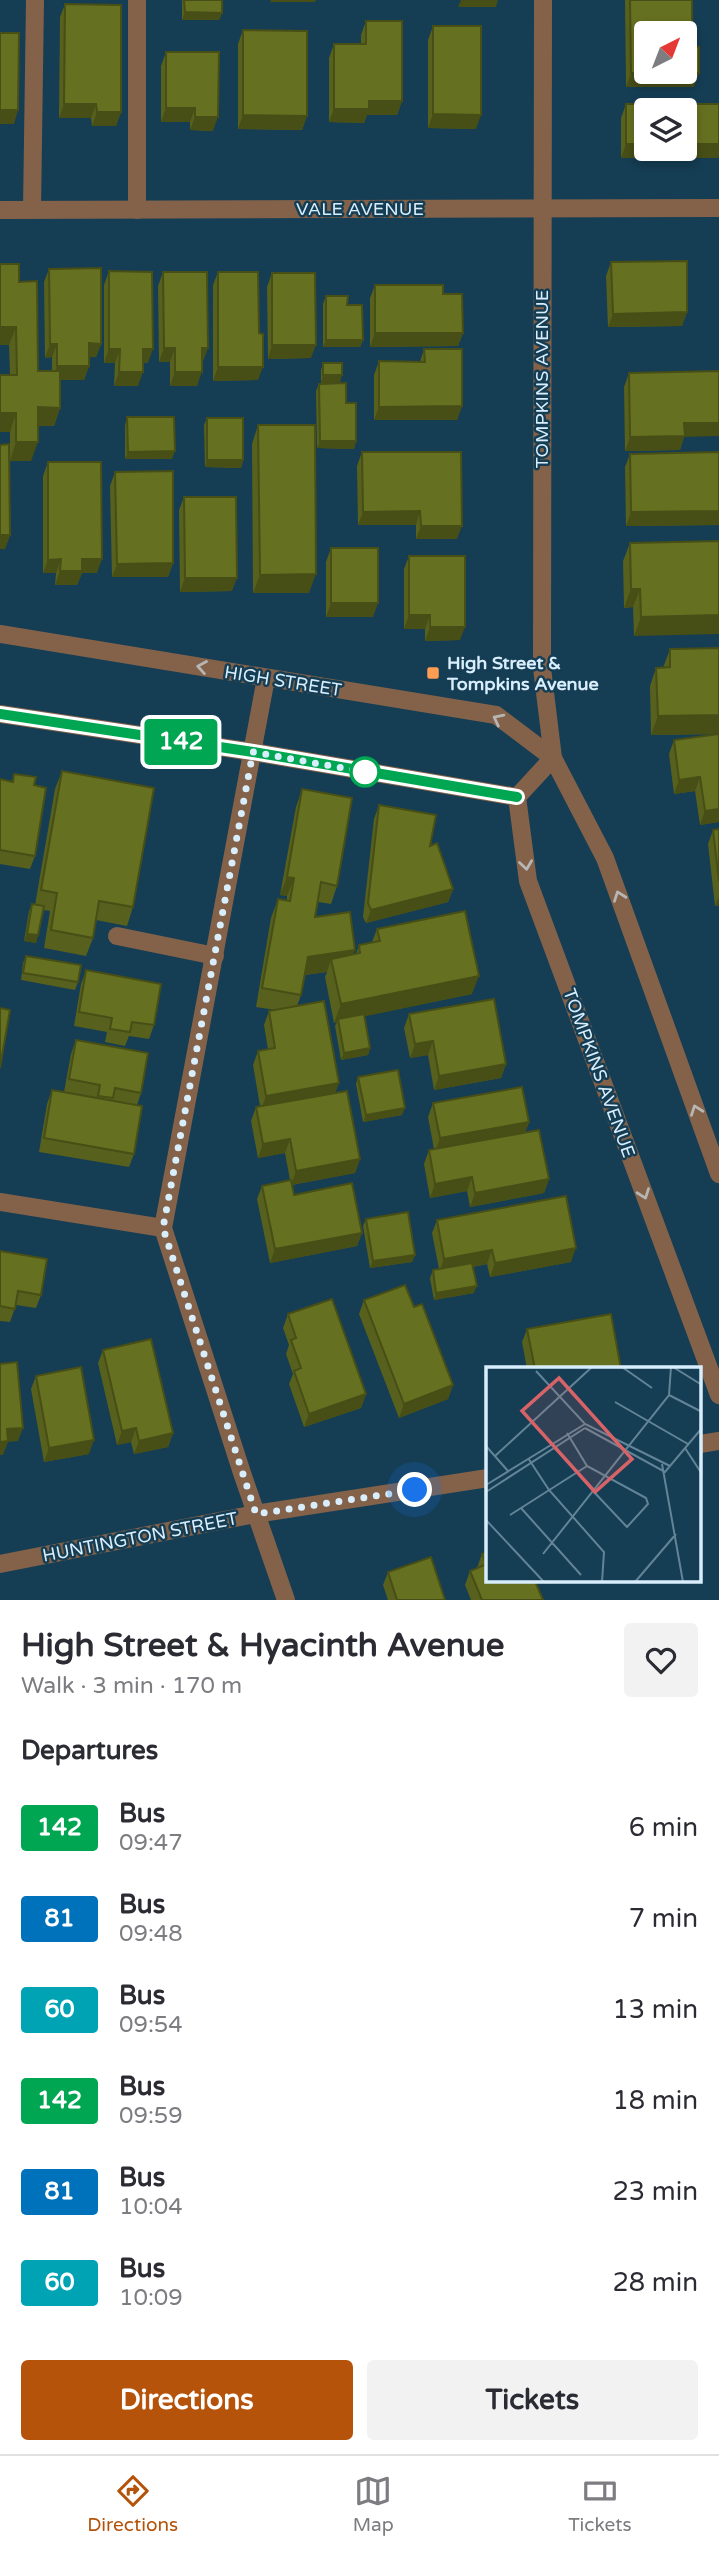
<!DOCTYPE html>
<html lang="en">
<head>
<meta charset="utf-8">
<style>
	:root { --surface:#fff; --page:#f2f2f3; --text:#2b2b33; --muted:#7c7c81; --line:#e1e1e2; --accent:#b45309 }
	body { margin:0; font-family:"Varela Round",sans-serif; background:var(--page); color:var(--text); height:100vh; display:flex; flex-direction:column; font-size:26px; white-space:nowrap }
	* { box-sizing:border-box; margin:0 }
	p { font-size:23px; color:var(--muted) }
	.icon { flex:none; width:38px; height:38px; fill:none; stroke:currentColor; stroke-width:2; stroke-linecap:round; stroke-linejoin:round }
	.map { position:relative; height:1600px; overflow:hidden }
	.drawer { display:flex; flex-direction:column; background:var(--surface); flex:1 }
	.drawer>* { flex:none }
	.badge { padding:0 14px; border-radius:5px; font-size:24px; line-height:46px }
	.needle { width:46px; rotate:42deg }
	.controls { position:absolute; left:634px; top:21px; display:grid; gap:14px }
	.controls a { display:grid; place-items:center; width:63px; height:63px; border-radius:7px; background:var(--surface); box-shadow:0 4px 10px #0003; font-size:35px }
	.you { position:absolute; width:35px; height:35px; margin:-18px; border:5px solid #fff; border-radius:50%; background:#1a73e8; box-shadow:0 0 0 10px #1a73e833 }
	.map>.badge { position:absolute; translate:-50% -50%; box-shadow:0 0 0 4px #fff }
	h2 { padding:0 21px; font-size:26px; line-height:63px }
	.round { display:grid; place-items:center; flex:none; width:74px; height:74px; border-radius:7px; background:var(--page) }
	.head { display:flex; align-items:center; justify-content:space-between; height:119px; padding:0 21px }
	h1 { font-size:33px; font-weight:700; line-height:52px }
	.primary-button { display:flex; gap:14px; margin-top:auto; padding:14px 21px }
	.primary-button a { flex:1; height:80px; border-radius:7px; background:var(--accent); color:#fff; font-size:28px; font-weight:700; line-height:80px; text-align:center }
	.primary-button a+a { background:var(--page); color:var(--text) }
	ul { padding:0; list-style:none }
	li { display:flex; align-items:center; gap:21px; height:91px; padding:0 21px }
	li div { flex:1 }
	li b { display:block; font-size:26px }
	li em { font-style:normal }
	li .badge { min-width:77px; font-weight:700; text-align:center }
	.tabs { display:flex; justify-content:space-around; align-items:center; height:98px; border-top:2px solid var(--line); background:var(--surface); font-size:19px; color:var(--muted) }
	.tabs a { display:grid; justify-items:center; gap:4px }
	.tabs .current { color:var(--accent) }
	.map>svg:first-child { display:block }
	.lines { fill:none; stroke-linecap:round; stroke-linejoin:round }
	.service { stroke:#846249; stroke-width:18 }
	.minor { stroke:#846249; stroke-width:18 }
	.tertiary { stroke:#846249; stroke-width:18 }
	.wall { fill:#57601c }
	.shaded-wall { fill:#474e16 }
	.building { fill:#657020; stroke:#474e16; stroke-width:2; fill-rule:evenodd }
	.oneway { stroke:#b6b6b4 }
	.line-casing { stroke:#fff; stroke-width:16 }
	.line { stroke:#00a651; stroke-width:10 }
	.walk { stroke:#d8eefc; stroke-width:7; stroke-dasharray:0 12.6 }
	.poi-dot { fill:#fc9d52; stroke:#153d54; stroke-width:2.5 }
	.stop-dot { fill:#fff; stroke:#00a651; stroke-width:3.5 }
	.labels { text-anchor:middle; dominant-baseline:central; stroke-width:5; stroke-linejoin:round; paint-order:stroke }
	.street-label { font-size:18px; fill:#d8eefc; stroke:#153d54 }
	.poi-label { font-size:18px; font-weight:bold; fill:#d8eefc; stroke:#153d54; text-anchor:start }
	.inset-road { fill:none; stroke:#638497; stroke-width:2 }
	.view { fill:#d76368; fill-opacity:0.15; stroke:#d76368; stroke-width:3.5 }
	.inset-edge { fill:none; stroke:#d8eefc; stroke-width:3.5 }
</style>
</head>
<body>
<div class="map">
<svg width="719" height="1600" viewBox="0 0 719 1600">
	<rect width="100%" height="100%" fill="#153d54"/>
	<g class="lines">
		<g class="service">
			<polyline points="137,0 137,210"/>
			<polyline points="32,210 35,0"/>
			<polyline points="117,936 215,956"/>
		</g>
		<g class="minor">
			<polyline points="543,0 542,668 553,758"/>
			<polyline points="0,210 719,208"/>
			<polyline points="266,678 163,1228 242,1473 286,1600"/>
			<polyline points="0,1202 163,1228"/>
			<polyline points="700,1444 719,1441"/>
			<polyline points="0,1564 255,1514 488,1478"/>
		</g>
		<g class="tertiary">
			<polyline points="0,634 496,715 553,758 605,858 719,1174"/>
			<polyline points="0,714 253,752 517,797"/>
			<polyline points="517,797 528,881 719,1395"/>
			<polyline points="517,797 553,758"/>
		</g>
	</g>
	<g class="wall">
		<polygon points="182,0 222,0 222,13 219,20 182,20"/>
		<polygon points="625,0 692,0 692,47 694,87 626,87"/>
		<polygon points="65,4 121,112 116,126 92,126 91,118 59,118 60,17"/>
		<polygon points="366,21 402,101 397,115 367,115 364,123 329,122 329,58 334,44 361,44 361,35"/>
		<polygon points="433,26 476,129 428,128 428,40"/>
		<polygon points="243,30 307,116 302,130 238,129 238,44"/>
		<polygon points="166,52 213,131 190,130 190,122 161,122 161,66"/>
		<polygon points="626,104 719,104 718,158 621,158 621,118"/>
		<polygon points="611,262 687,312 682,326 608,327 606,276"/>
		<polygon points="49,269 101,344 96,357 89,357 89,366 84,380 60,380 60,408 54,426 38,426 31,461 10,461 10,535 5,549 0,549 0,445 10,456 10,432 0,432 0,375 10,375 9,345 19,282 38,371 52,371 52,357 45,358 44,282"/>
		<polygon points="109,271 148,363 143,363 138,386 114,386 115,363 104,363 104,285"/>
		<polygon points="163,272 203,362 197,386 170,386 170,362 159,362 158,286"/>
		<polygon points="218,272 259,333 258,380 213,381 213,285"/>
		<polygon points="272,273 311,358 268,359 267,287"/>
		<polygon points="375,285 443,294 463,333 458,346 370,347 370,298"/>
		<polygon points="326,296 363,340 360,347 323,347 323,304"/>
		<polygon points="424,349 462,406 457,420 374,420 374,375 379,361 420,362"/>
		<polygon points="323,363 340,383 321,383 321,370"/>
		<polygon points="629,373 684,437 680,450 625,451 624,387"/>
		<polygon points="319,384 356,441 354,449 317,448 316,391"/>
		<polygon points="127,417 172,459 125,459 125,425"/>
		<polygon points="207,418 243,460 241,468 205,467 204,425"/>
		<polygon points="258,425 309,593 253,593 252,444"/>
		<polygon points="362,452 457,539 416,539 416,525 358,525 357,466"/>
		<polygon points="719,452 719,525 626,526 625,467 630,454"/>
		<polygon points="48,462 97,573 82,573 77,585 55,585 56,573 43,573 43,476"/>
		<polygon points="115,472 173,563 168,577 112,577 110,486"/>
		<polygon points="184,497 232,591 180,592 179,510"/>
		<polygon points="719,541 634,636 633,607 624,608 623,561 630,543"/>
		<polygon points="331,548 373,617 326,617 326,562"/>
		<polygon points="409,556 460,640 425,641 425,629 404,629 404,569"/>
		<polygon points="670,649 719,734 651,735 650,686 656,668 663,668"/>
		<polygon points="719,734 719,822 700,825 695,791 674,794 669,754 674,740"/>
		<polygon points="62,771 133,907 127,926 96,920 93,938 86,956 44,948 50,911 43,910 38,935 36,943 24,941 29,911 32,904 35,905 55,789"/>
		<polygon points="14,774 34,785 35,856 30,869 0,864 0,779 12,782"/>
		<polygon points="302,789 337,886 331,904 318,902 315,917 354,954 356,954 359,945 372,942 377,929 472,994 364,1016 370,1048 368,1055 341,1060 335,1026 337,1022 334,1023 325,977 327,972 305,975 301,995 297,1006 335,1093 360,1159 355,1173 292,1185 294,1195 362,1233 357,1246 270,1263 257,1199 262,1186 290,1180 285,1153 258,1158 251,1121 256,1107 260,1106 253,1065 258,1051 268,1049 264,1025 269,1011 275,1010 256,1007 271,918 278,899 287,901 287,896 280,895 296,807"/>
		<polygon points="379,805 430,846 453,889 448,902 366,923 363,917 374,819"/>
		<polygon points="719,829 719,906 715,906 708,844 713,830"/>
		<polygon points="26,956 78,982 75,990 21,980 23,963"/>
		<polygon points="86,970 154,1025 149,1039 129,1036 125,1046 105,1042 107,1032 74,1026 81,984"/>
		<polygon points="409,1014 506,1064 501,1078 434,1090 428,1055 410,1058 404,1028"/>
		<polygon points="76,1040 141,1093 137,1105 134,1154 129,1167 39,1152 47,1104 52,1090 64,1092 71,1054"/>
		<polygon points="358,1077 402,1115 363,1122 356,1084"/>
		<polygon points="433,1103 529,1122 525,1133 549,1179 544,1193 470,1207 467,1191 430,1198 424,1164 429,1150 434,1149 428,1117"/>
		<polygon points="366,1219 415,1255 412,1262 370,1268 363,1226"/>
		<polygon points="437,1220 571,1262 490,1277 487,1264 473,1267 474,1293 434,1300 430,1278 433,1270 439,1269 432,1233"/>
		<polygon points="0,1251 41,1295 36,1308 16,1305 10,1322 0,1321"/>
		<polygon points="364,1300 414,1307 453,1385 448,1399 399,1418 359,1314"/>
		<polygon points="288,1314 366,1394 361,1408 304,1427 289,1384 293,1374 286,1354 289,1345 283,1328"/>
		<polygon points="527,1329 621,1369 527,1369 522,1342"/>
		<polygon points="103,1350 173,1433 168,1447 134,1454 131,1442 117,1445 98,1363"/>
		<polygon points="36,1376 89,1454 44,1462 31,1389"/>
		<polygon points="482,1554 543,1600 471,1600 465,1585 470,1571 477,1568"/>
		<polygon points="388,1572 445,1600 388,1600 383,1585"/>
	</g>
	<g class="shaded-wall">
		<polygon points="271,0 316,0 315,2 270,2"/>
		<polygon points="461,0 498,0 496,7 458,7"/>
		<polygon points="185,12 222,13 219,20 182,20"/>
		<polygon points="631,73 699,73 694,87 626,87"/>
		<polygon points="369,101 402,101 397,115 367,115 364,123 329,122 334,109"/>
		<polygon points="64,104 96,104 91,118 59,118"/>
		<polygon points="166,108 195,108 190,122 161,122"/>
		<polygon points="0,110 18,110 14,124 0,124"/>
		<polygon points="97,112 121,112 116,126 92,126"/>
		<polygon points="433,114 481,115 476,129 428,128"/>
		<polygon points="243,115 307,116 302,130 238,129"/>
		<polygon points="195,117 218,117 213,131 190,130"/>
		<polygon points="626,144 646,144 646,149 684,149 684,144 719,144 719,156 718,158 621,158"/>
		<polygon points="687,312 682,326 608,327 613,314"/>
		<polygon points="0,327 16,327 9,345 0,345"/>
		<polygon points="375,333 463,333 458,346 370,347"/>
		<polygon points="326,340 363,340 360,347 323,347"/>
		<polygon points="89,343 101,344 96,357 84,357"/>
		<polygon points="50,344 57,344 52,357 45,358"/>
		<polygon points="272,345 316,345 311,358 268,359"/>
		<polygon points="164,348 175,348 170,362 159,362"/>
		<polygon points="202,348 208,348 203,362 197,362"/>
		<polygon points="109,349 120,349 115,363 104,363"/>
		<polygon points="143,349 153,349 148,363 138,363"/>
		<polygon points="57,366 89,366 84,380 52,380"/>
		<polygon points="218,367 263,367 258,380 213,381"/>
		<polygon points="119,372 143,372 138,386 114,386"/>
		<polygon points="175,372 202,372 197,386 170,386"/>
		<polygon points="323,375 342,375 340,383 321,383"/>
		<polygon points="462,406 457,420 374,420 379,407"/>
		<polygon points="38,407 60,408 54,426 31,426"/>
		<polygon points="0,413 16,413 10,432 0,432"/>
		<polygon points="684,423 719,423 719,436 684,437 680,450 625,451 630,437"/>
		<polygon points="320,441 356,441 354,449 317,448"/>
		<polygon points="16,442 38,442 31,461 10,461"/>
		<polygon points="175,451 172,459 125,459 128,452"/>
		<polygon points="207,460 243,460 241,468 205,467"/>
		<polygon points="420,511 416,525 358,525 363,512"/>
		<polygon points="719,511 719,525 626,526 631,512"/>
		<polygon points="421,526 462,526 457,539 416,539"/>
		<polygon points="0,535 10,535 5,549 0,549"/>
		<polygon points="61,559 56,573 43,573 48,560"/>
		<polygon points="82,559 102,559 97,573 82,573 77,585 55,585 60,571"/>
		<polygon points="173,563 168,577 112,577 117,564"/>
		<polygon points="316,574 309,593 253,593 260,575"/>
		<polygon points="185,578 237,578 232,591 180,592"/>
		<polygon points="631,589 640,589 633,607 624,608"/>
		<polygon points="331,603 378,603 373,617 326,617"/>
		<polygon points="409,615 430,615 425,629 404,629"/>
		<polygon points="719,615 719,634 634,636 641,617"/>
		<polygon points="430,627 465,627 460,640 425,641"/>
		<polygon points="719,715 719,734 651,735 658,716"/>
		<polygon points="700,777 695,791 674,794 679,780"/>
		<polygon points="719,809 719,822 700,825 705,811"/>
		<polygon points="287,877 294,878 287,896 280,895"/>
		<polygon points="453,889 448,902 366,923 371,910"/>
		<polygon points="719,897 719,906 715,906"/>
		<polygon points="27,934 38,935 36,943 24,941"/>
		<polygon points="355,950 349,968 331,959 327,972 302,975 308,957"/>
		<polygon points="479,976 472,994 338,1022 338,1019 337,1022 334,1023 341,1004"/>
		<polygon points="433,1041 428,1055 410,1058 415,1044"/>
		<polygon points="370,1048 368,1055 341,1060 344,1053"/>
		<polygon points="506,1064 501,1078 434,1090 439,1076"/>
		<polygon points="339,1083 334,1097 261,1110 266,1096"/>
		<polygon points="405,1108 402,1115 363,1122 366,1115"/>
		<polygon points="529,1122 524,1136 435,1152 440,1138"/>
		<polygon points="290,1139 285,1153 258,1158 263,1144"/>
		<polygon points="360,1159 355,1173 291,1185 296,1171"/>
		<polygon points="472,1177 467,1191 430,1198 435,1184"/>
		<polygon points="549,1179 544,1193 470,1207 475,1193"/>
		<polygon points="362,1233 357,1246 270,1263 275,1249"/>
		<polygon points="576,1248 571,1262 490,1277 495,1263"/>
		<polygon points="492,1250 487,1264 439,1273 444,1259"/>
		<polygon points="415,1255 412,1262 370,1268 373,1261"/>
		<polygon points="477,1286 474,1293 434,1300 436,1293"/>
		<polygon points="453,1385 448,1399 399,1418 404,1404"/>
		<polygon points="366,1394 361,1408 304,1427 309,1414"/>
		<polygon points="23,1428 18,1441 8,1442 3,1455 0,1455 0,1442 7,1429"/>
		<polygon points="136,1428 131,1442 117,1445 122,1431"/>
		<polygon points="173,1433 168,1447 134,1454 139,1441"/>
		<polygon points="94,1440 89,1454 44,1462 49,1448"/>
		<polygon points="547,1581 571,1581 545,1584"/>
	</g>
	<g class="building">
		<polygon points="184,0 222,0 222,13 185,12"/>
		<path d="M630 0H692V47H699V73H631ZM646 33H684V72H646Z"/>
		<polygon points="65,4 121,5 121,112 97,112 96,104 64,104"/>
		<polygon points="366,21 402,21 402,101 369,101 369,109 334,109 334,44 366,44"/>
		<polygon points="433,26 481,26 481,115 433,114"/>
		<polygon points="243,30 307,31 307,116 243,115"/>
		<polygon points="0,33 19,33 18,110 0,110"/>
		<polygon points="166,52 219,52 218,117 195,117 195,108 166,108"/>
		<polygon points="626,104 719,104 719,144 684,144 684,110 646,110 646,144 626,144"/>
		<polygon points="687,261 687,312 613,314 611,262"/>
		<polygon points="0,264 19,264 19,282 37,281 38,371 60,371 60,408 38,407 38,442 16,442 16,413 0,413 0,375 17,375 16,327 0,327"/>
		<polygon points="101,268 101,344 89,343 89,366 57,366 57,344 50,344 49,269"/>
		<polygon points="109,271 152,272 153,349 143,349 143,372 119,372 120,349 109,349"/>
		<polygon points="163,272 207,272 208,348 202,348 202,372 175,372 175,348 164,348"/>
		<polygon points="218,272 258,272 259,333 263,334 263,367 218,367"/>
		<polygon points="272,273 315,273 316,345 272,345"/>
		<polygon points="375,285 443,285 443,294 462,294 463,333 375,333"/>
		<polygon points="326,296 348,296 347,305 362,305 363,340 326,340"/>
		<polygon points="424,349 462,349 462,406 379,407 379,361 425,362"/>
		<rect x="323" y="363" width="19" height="12"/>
		<polygon points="719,371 719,423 684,423 685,436 630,437 629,373"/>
		<polygon points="346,383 346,403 356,403 356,441 320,441 319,384"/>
		<polygon points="127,417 174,417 175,451 128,452"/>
		<rect x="207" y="418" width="36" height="42"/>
		<polygon points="258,425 315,425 316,574 260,575"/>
		<polygon points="9,444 10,535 0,535 0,445"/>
		<polygon points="362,452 461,452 462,526 421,526 420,511 363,512"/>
		<polygon points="719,452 719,511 631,512 630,454"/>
		<polygon points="48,462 101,462 102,559 82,559 82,571 60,571 61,559 48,560"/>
		<polygon points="173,471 173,563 117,564 115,472"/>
		<polygon points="184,497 236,497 237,578 185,578"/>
		<polygon points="719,541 719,615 641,617 640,589 631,589 630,543"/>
		<rect x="331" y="548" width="47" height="55"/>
		<polygon points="409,556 465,556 465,627 430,627 430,615 409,615"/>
		<polygon points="719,648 719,715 658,716 656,668 670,667 670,649"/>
		<polygon points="719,734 719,809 705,811 700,777 679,780 674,740"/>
		<polygon points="62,771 154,788 133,907 99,901 93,938 51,930 57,893 41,890"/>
		<polygon points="14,774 36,777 34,785 46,788 35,856 0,850 0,779 13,782"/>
		<polygon points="302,789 352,798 337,886 321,882 315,917 350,912 355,950 308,957 301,995 262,988 278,899 290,901 294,878 287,877"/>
		<polygon points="379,805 436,815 430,846 437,843 453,889 371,910 368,903"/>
		<polygon points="719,829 719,881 713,830"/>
		<polygon points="32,904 44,906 38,935 27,934"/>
		<polygon points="465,911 479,976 341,1004 331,959 360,953 359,945 380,941 377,929"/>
		<polygon points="26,956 81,965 78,982 23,973"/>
		<polygon points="86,970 161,984 154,1025 132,1022 130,1032 110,1029 112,1018 79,1012"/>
		<polygon points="494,999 506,1064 439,1076 433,1041 415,1044 409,1014"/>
		<polygon points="324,1001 339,1083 266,1096 258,1051 275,1048 269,1011"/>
		<polygon points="0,1008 10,1010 0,1068"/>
		<polygon points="364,1014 370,1048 344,1053 338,1019"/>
		<polygon points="76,1040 148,1053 141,1093 115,1088 113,1098 98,1096 100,1085 69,1079"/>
		<polygon points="398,1070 405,1108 366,1115 358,1077"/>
		<polygon points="522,1087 529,1122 440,1138 433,1103"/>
		<polygon points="52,1090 142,1106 134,1154 44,1138"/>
		<polygon points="347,1091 360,1159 296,1171 290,1139 263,1144 256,1107"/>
		<polygon points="539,1130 549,1179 475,1193 472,1177 435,1184 429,1150"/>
		<polygon points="291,1180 294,1195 352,1183 362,1233 275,1249 262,1186"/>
		<polygon points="566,1196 576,1248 495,1263 492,1250 444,1259 437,1220"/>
		<polygon points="408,1212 415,1255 373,1261 366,1219"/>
		<polygon points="0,1251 47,1259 41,1295 18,1291 15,1309 0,1306"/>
		<polygon points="472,1263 477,1286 436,1293 433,1270"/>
		<polygon points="405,1285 414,1307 422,1304 453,1385 404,1404 364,1300"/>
		<polygon points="332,1299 366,1394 309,1414 294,1371 301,1368 291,1340 296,1338 288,1314"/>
		<polygon points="611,1314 621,1369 535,1369 527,1329"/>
		<polygon points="151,1339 173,1433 139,1441 136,1428 122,1431 103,1350"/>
		<polygon points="17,1362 23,1428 7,1429 8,1441 0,1442 0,1364"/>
		<polygon points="81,1367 94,1440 49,1448 36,1376"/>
		<polygon points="488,1552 488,1581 535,1581 543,1600 482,1600 470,1571 487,1564 482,1554"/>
		<polygon points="431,1557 445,1600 397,1600 388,1572"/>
	</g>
	<defs><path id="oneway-chevron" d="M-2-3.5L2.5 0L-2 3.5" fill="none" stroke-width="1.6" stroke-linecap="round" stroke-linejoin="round" transform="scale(1.75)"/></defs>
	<g class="oneway">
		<use href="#oneway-chevron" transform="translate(202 667) rotate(-170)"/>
		<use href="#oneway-chevron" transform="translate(498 719) rotate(-153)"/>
		<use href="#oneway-chevron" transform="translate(526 865) rotate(82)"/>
		<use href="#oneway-chevron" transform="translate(619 896) rotate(-110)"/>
		<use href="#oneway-chevron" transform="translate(696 1110) rotate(-110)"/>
		<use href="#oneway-chevron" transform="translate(644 1194) rotate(70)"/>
	</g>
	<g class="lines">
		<defs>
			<polyline id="line" points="0,714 253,752 517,797"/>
		</defs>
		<use href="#line" class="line-casing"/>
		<use href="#line" class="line"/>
		<polyline class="walk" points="365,772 253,752 163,1228 256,1514 415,1490"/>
	</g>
	<rect class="poi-dot" x="426" y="666" width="14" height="14" rx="3.5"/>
	<circle class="stop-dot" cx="365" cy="772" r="14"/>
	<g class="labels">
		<g class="street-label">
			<text x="360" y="209">VALE AVENUE</text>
			<text transform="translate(542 379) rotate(-90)">TOMPKINS AVENUE</text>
			<text transform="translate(283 681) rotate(9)">HIGH STREET</text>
			<text transform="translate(599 1073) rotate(70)">TOMPKINS AVENUE</text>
			<text transform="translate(140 1537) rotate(-11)">HUNTINGTON STREET</text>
		</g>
		<g class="poi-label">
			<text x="447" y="663">High Street &amp;<tspan x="447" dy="21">Tompkins Avenue</tspan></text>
		</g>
	</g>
	<g transform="translate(486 1367)">
		<rect width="215" height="215" fill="#153d54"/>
		<path class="inset-road" d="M136 0 166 21M187 0 216 18M50 4 99 57 184 99M183 28 216 45M129 35 202 77M99 61 179 105 216 61M81 66 101 99 160 131 162 137 141 160 107 124M0 79 22 104M199 81 216 107M9 89 106 0M42 91 63 123 118 185 116 215M176 97 197 215M0 118 99 57M0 125 99 61M35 141 95 208M24 148 101 99M0 153 58 215M57 187 183 28 185 0M149 215 190 167"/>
		<path class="view" d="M73 11 146 92 109 125 36 44Z"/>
		<rect width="215" height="215" class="inset-edge"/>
	</g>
</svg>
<div class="controls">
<a><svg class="needle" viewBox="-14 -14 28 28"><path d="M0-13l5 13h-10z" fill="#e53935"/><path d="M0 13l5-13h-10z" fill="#7c7c81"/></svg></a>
<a><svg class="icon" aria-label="layers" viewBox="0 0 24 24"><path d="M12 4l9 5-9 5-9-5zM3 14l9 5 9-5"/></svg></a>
</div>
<div class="you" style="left:415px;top:1490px"></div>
<b class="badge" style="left:181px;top:742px;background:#00a651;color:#fff">142</b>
</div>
<section class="drawer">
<div class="head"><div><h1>High Street &amp; Hyacinth Avenue</h1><p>Walk · 3 min · 170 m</p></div><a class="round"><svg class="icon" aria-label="heart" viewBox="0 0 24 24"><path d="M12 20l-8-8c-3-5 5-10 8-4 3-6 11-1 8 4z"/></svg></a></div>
<h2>Departures</h2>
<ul>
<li><span class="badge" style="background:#00a651;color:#fff">142</span><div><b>Bus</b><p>09:47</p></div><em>6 min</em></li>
<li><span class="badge" style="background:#0072bc;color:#fff">81</span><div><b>Bus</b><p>09:48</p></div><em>7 min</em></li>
<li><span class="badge" style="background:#00a3b4;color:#fff">60</span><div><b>Bus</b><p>09:54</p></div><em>13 min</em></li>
<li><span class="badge" style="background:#00a651;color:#fff">142</span><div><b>Bus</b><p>09:59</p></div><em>18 min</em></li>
<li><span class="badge" style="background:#0072bc;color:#fff">81</span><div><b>Bus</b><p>10:04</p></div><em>23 min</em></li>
<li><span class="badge" style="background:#00a3b4;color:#fff">60</span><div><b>Bus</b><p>10:09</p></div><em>28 min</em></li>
</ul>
<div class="primary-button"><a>Directions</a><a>Tickets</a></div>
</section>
<nav class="tabs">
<a class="current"><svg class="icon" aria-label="directions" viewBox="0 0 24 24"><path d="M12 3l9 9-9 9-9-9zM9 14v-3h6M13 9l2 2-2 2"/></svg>Directions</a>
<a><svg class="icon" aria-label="map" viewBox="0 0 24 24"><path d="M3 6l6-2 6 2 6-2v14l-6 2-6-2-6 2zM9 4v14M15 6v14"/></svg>Map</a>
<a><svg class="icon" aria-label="tickets" viewBox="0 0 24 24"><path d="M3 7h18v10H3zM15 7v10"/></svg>Tickets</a>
</nav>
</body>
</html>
